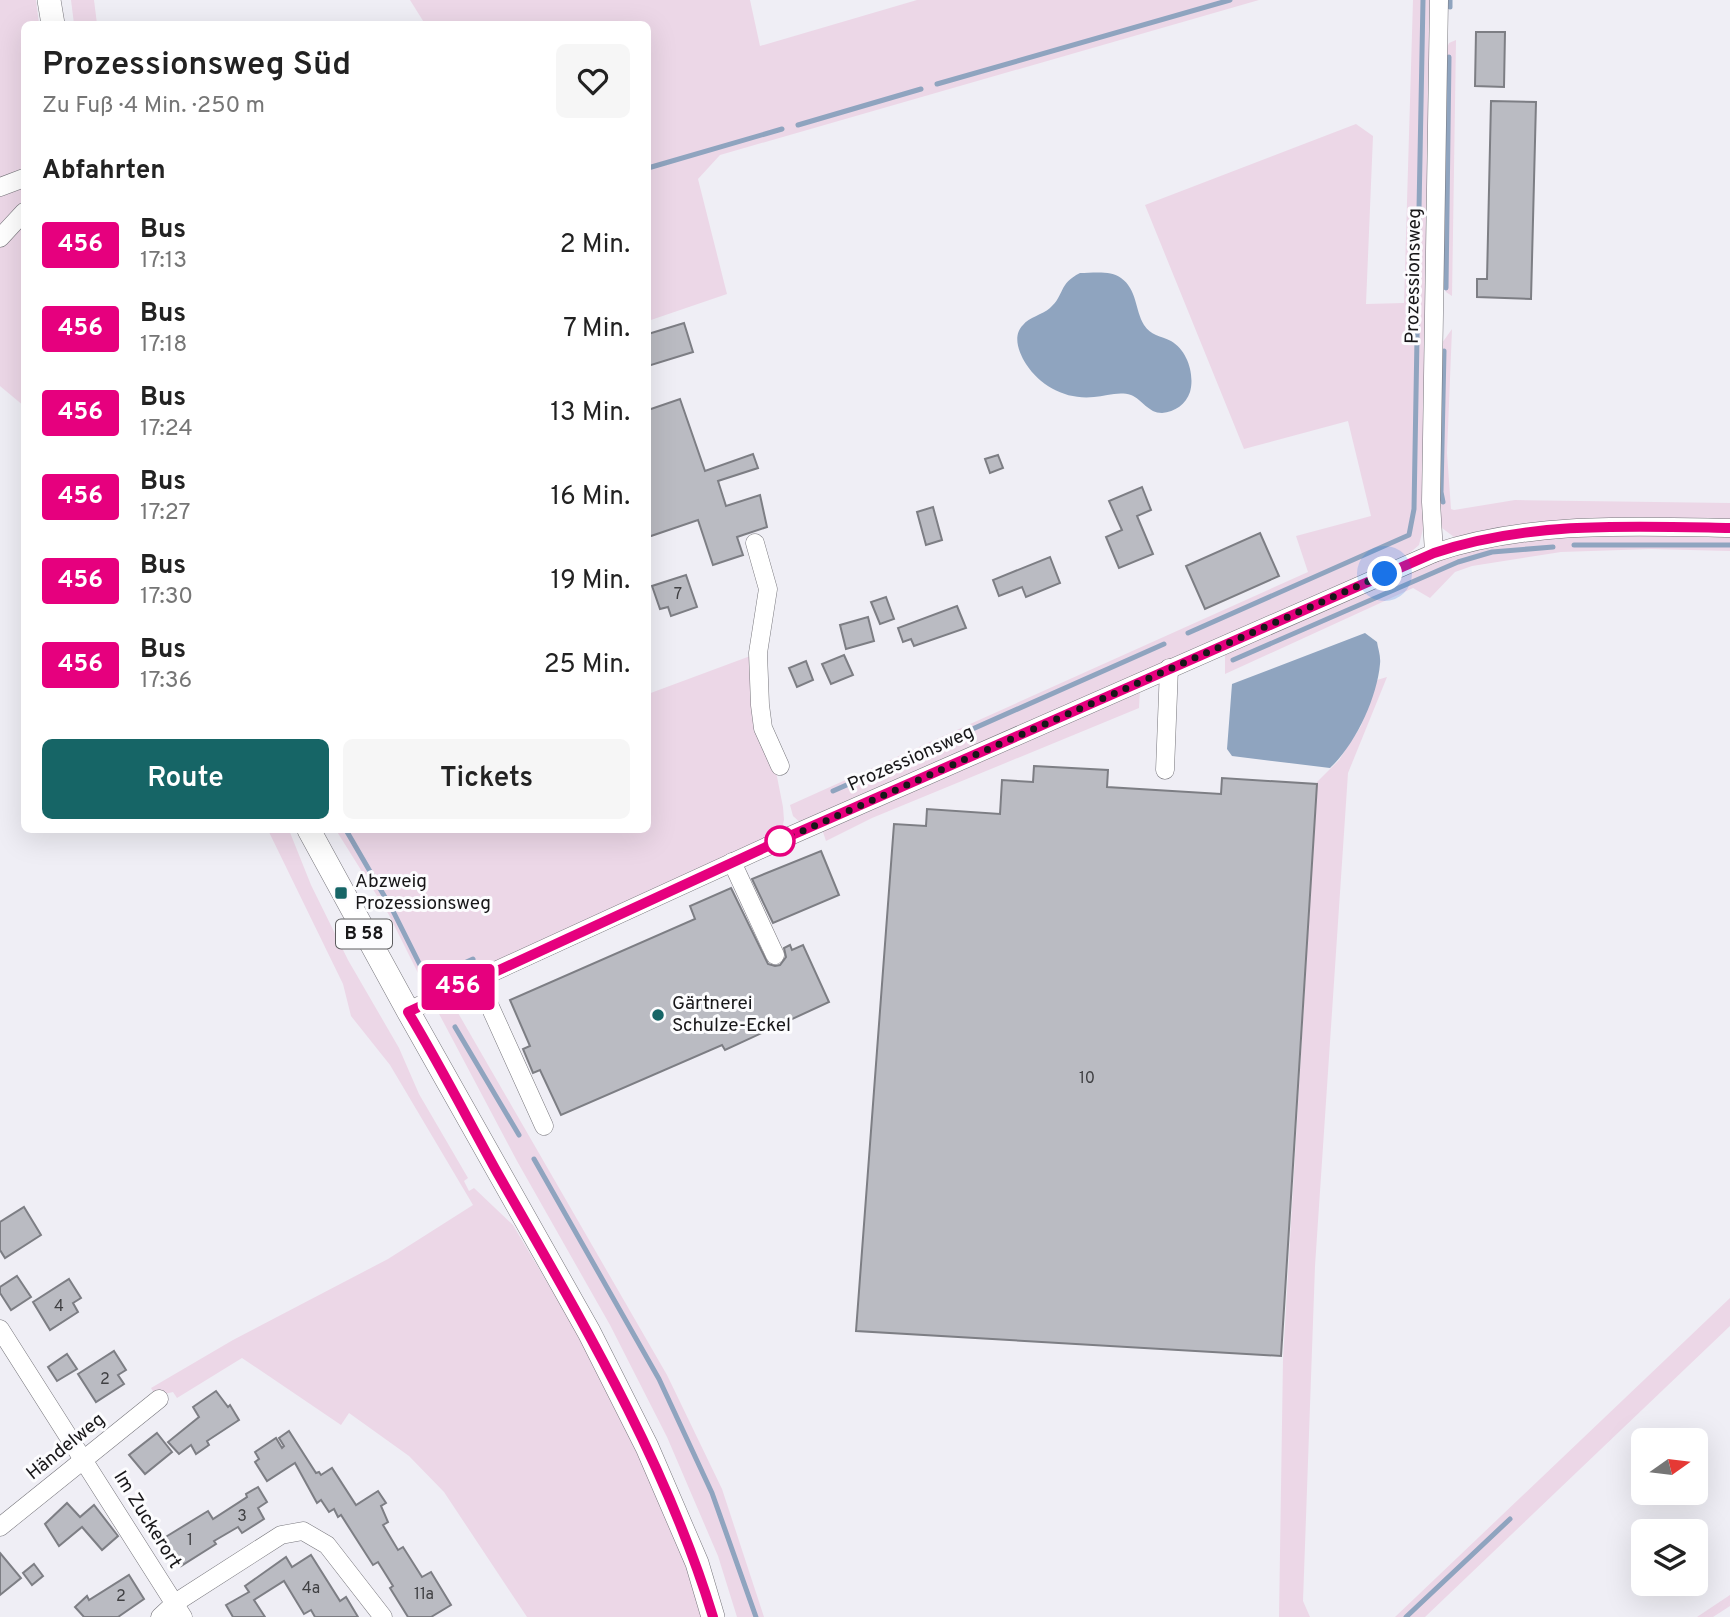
<!DOCTYPE html>
<html lang="de">
<head>
<meta charset="utf-8">
<style>
	:root { --surface:#fff; --page:#f6f6f6; --text:#222; --muted:#767676; --accent:#166566 }
	body { margin:0; font-family:Overpass,sans-serif; background:var(--page); color:var(--text); height:100vh; display:flex; flex-direction:column; font-size:26px; white-space:nowrap }
	* { box-sizing:border-box; margin:0 }
	p { font-size:23px; color:var(--muted) }
	.icon { flex:none; width:38px; height:38px; fill:none; stroke:currentColor; stroke-width:2; stroke-linecap:round; stroke-linejoin:round }
	.map { position:relative; flex:1; overflow:hidden }
	.side { position:absolute; left:21px; top:21px; width:630px; height:812px; display:flex; flex-direction:column; background:var(--surface); border-radius:10px; box-shadow:0 7px 28px #0002 }
	.side>* { flex:none }
	.badge { padding:0 14px; border-radius:5px; font-size:24px; line-height:46px }
	.needle { width:46px; rotate:76deg }
	.fabs { position:absolute; left:1631px; top:1428px; display:grid; gap:14px }
	.fabs a { display:grid; place-items:center; width:77px; height:77px; border-radius:10px; background:var(--surface); box-shadow:0 7px 28px #0002; font-size:35px }
	.you { position:absolute; width:35px; height:35px; margin:-18px; border:5px solid #fff; border-radius:50%; background:#1a73e8; box-shadow:0 0 0 10px #1a73e833 }
	.map>.badge { position:absolute; translate:-50% -50%; box-shadow:0 0 0 4px #fff }
	h2 { padding:0 21px; font-size:26px; line-height:63px }
	.round { display:grid; place-items:center; flex:none; width:74px; height:74px; border-radius:10px; background:var(--page) }
	.headline { display:flex; align-items:center; justify-content:space-between; height:119px; padding:0 21px }
	h1 { font-size:33px; font-weight:600; line-height:52px }
	.action { display:flex; gap:14px; margin-top:auto; padding:14px 21px }
	.action a { flex:1; height:80px; border-radius:10px; background:var(--accent); color:#fff; font-size:28px; font-weight:600; line-height:80px; text-align:center }
	.action a+a { background:var(--page); color:var(--text) }
	ul { padding:0; list-style:none }
	li { display:flex; align-items:center; gap:21px; height:84px; padding:0 21px }
	li div { flex:1 }
	li b { display:block; font-size:26px }
	li em { font-style:normal }
	li .badge { min-width:77px; font-weight:700; text-align:center }
	.map>svg:first-child { display:block }
	.green { fill:#ecd7e7 }
	.water { fill:#8fa4bf }
	.lines { fill:none; stroke-linecap:round; stroke-linejoin:round }
	.stream { stroke:#8fa4bf; stroke-width:5 }
	.building { fill:#babbc2; stroke:#7d7e84; stroke-width:2 }
	.minor-casing { stroke:#77767c; stroke-width:19 }
	.major-casing { stroke:#77767c; stroke-width:24 }
	.minor { stroke:#fff; stroke-width:18 }
	.major { stroke:#fff; stroke-width:23 }
	.line-casing { stroke:#fff; stroke-width:16 }
	.line { stroke:#e6007e; stroke-width:10 }
	.walk { stroke:#181719; stroke-width:7; stroke-dasharray:0 12.6 }
	.stop-dot { fill:#fff; stroke:#e6007e; stroke-width:3.5 }
	.poi-dot { fill:#166566; stroke:#fcfcfe; stroke-width:2.5 }
	.labels { text-anchor:middle; dominant-baseline:central; stroke-width:6; stroke-linejoin:round; paint-order:stroke }
	.number-label { font-size:16px; fill:#404043 }
	.shield { fill:#fcfcfe; stroke:#5c5c5e; stroke-width:2 }
	.shield-label { font-size:18px; font-weight:bold; fill:#181719 }
	.street-label { font-size:19px; fill:#181719; stroke:#fcfcfe }
	.poi-label { font-size:19px; fill:#181719; stroke:#fcfcfe; text-anchor:start }
</style>
</head>
<body>
<div class="map">
<svg width="1730" height="1617" viewBox="0 0 1730 1617">
	<rect width="100%" height="100%" fill="#efeef5"/>
	<g class="green">
		<polygon points="0,0 36,0 39,24 24,24 24,172 0,182"/>
		<polygon points="71,0 94,0 97,24 74,24"/>
		<polygon points="410,0 750,0 760,46 917,0 1259,0 720,155 698,179 727,294 648,321 648,24 425,24"/>
		<polygon points="1413,0 1434,0 1424,525 1419,545 1405,557 802,824 793,816 790,805 1308,572 1296,536 1371,516 1348,421 1244,449 1145,205 1356,124 1373,136 1366,304 1404,303"/>
		<polygon points="1456,40 1452,296 1446,292 1443,285 1446,51 1449,43"/>
		<polygon points="24,183 24,201 0,229 0,192"/>
		<polygon points="24,219 24,406 0,386 0,245"/>
		<polygon points="1452,329 1447,453 1451,509 1454,510 1515,500 1730,503 1730,522 1559,523 1454,537 1442,528 1436,501 1442,343"/>
		<polygon points="1648,532 1730,534 1730,551 1651,549 1561,552 1472,566 1455,572 1430,598 1413,588 1225,674 1225,655 1411,570 1456,552 1557,536"/>
		<polygon points="753,655 783,807 784,820 781,832 442,985 426,989 389,915 336,830 648,830 648,694"/>
		<polygon points="1387,677 1348,773 1315,1266 1303,1601 1310,1617 1279,1617 1283,1359 1317,782 1339,760 1361,726 1377,680"/>
		<polygon points="1140,689 1139,708 872,818 826,841 822,829"/>
		<polygon points="268,830 289,830 311,885 348,960 399,1048 419,1094 468,1178 464,1181 469,1191 474,1188 513,1225 579,1336 639,1452 687,1567 703,1617 527,1617 444,1492 409,1456 349,1413 341,1425 242,1358 177,1398 173,1392 156,1396 151,1388 233,1340 388,1259 473,1205 390,1065 351,1016 343,984"/>
		<polygon points="450,999 667,1375 722,1489 764,1617 737,1617 718,1556 667,1437 610,1325 517,1161 437,1010"/>
		<polygon points="1730,1298 1730,1326 1425,1617 1395,1617"/>
		<polygon points="1730,1595 1730,1606 1713,1617 1697,1617"/>
	</g>
	<g class="water">
		<path d="M1080 273C1092 273 1111 270 1121 278 1137 289 1135 310 1144 325 1150 335 1161 336 1171 341 1187 350 1195 374 1190 392 1186 404 1175 412 1162 413 1148 413 1143 400 1131 395 1119 391 1106 396 1094 397 1067 400 1041 387 1026 364 1019 353 1012 336 1023 325 1029 317 1042 315 1050 308 1065 295 1058 284 1080 273Z"/>
		<path d="M1365 633 1377 642C1378 649 1381 656 1380 664 1377 698 1355 745 1330 768L1232 756 1227 749 1232 684Z"/>
	</g>
	<g class="lines">
		<g class="stream">
			<polyline points="1450,7 1450,0"/>
			<polyline points="937,84 1230,0"/>
			<polyline points="798,125 921,89"/>
			<polyline points="648,168 782,129"/>
			<polyline points="1418,262 1423,0"/>
			<polyline points="1446,288 1449,57"/>
			<polyline points="1443,502 1441,492 1444,351"/>
			<polyline points="1574,545 1730,545"/>
			<polyline points="1188,633 1409,535 1414,509 1418,281"/>
			<polyline points="1233,660 1458,562 1492,552 1553,547"/>
			<polyline points="833,791 1164,644"/>
			<polyline points="346,830 393,911 423,971 428,976 438,975 473,959"/>
			<polyline points="455,1027 519,1135"/>
			<polyline points="534,1159 659,1379 712,1493 756,1617"/>
			<polyline points="1406,1617 1510,1519"/>
		</g>
	</g>
	<g class="building">
		<polygon points="1476,32 1505,32 1504,87 1475,86"/>
		<polygon points="1491,101 1536,102 1531,299 1477,297 1477,279 1487,279"/>
		<polygon points="684,323 693,352 648,366 648,334"/>
		<polygon points="680,399 705,471 753,454 758,468 718,481 726,506 760,495 767,527 737,537 743,555 713,565 698,520 648,537 648,410"/>
		<polygon points="998,455 1003,468 990,473 985,459"/>
		<polygon points="1142,487 1151,510 1137,516 1153,554 1119,568 1106,537 1122,530 1109,501"/>
		<polygon points="933,507 942,540 926,545 917,512"/>
		<polygon points="1260,533 1279,576 1205,609 1186,566"/>
		<polygon points="1050,557 1060,583 1026,597 1022,587 999,596 993,580"/>
		<polygon points="686,575 697,607 671,616 668,607 660,609 652,586"/>
		<polygon points="886,597 894,619 880,624 871,602"/>
		<polygon points="957,606 966,628 914,646 911,639 903,642 898,628"/>
		<polygon points="868,617 874,641 846,649 840,625"/>
		<polygon points="844,655 853,675 831,684 822,664"/>
		<polygon points="806,661 813,680 797,687 789,668"/>
		<polygon points="1034,766 1108,770 1107,787 1221,794 1222,778 1317,784 1281,1356 856,1331 894,824 926,826 927,809 1000,814 1002,780 1033,782"/>
		<polygon points="821,851 839,895 773,923 752,879"/>
		<polygon points="731,888 768,964 775,966 780,965 786,957 784,948 790,945 792,950 803,945 829,1002 725,1050 722,1045 561,1115 540,1070 533,1073 523,1049 530,1046 510,1000 695,919 690,906"/>
		<polygon points="24,1207 41,1235 5,1258 0,1250 0,1222"/>
		<polygon points="17,1276 31,1297 11,1310 0,1293 0,1287"/>
		<polygon points="69,1279 81,1298 73,1303 78,1312 50,1330 33,1302"/>
		<polygon points="114,1351 126,1370 118,1375 124,1384 96,1402 78,1374"/>
		<polygon points="67,1354 77,1369 57,1381 48,1367"/>
		<polygon points="216,1391 228,1407 230,1405 239,1420 207,1441 209,1445 196,1454 191,1445 179,1454 168,1442 199,1417 193,1407"/>
		<polygon points="289,1431 316,1473 319,1472 321,1475 332,1468 356,1505 378,1491 386,1503 381,1506 388,1522 383,1525 398,1550 403,1547 422,1577 431,1572 451,1605 431,1617 408,1617 390,1588 393,1586 378,1562 373,1565 341,1515 338,1517 334,1509 329,1512 321,1500 317,1503 295,1463 267,1481 255,1462 259,1459 255,1452 276,1438 282,1448 284,1446 279,1438"/>
		<polygon points="157,1433 172,1452 145,1474 129,1455"/>
		<polygon points="258,1487 267,1502 258,1508 264,1519 242,1533 238,1527 214,1541 216,1544 181,1566 164,1538 208,1511 213,1519 247,1497 246,1494"/>
		<polygon points="67,1503 80,1517 94,1505 118,1536 102,1550 82,1527 59,1546 45,1524"/>
		<polygon points="0,1553 21,1578 0,1595"/>
		<polygon points="311,1555 340,1601 346,1597 358,1617 315,1617 311,1610 304,1614 284,1581 254,1600 265,1617 233,1617 226,1605 249,1592 245,1586 286,1557 292,1567"/>
		<polygon points="34,1564 43,1576 32,1585 23,1573"/>
		<polygon points="129,1575 144,1599 118,1617 84,1617 75,1607 87,1596 89,1600"/>
	</g>
	<g class="lines">
		<defs>
			<g id="minor">
				<polyline points="0,187 24,178"/>
				<polyline points="0,238 24,212"/>
				<polyline points="755,543 768,589 758,653 760,705 763,728 780,766"/>
				<polyline points="1434,553 1431,502 1439,0"/>
				<polyline points="1165,770 1169,668"/>
				<polyline points="732,862 775,955"/>
				<polyline points="477,978 544,1126"/>
				<path d="M408 1011 792 835 1434 553C1529 521 1632 526 1730 528"/>
				<polyline points="0,1329 183,1617"/>
				<polyline points="0,1527 159,1399"/>
				<polyline points="160,1617 175,1603 281,1535 303,1531 327,1545 383,1617"/>
			</g>
			<g id="major">
				<polyline points="49,0 53,24"/>
				<polyline points="309,830 408,1011 589,1332 647,1447 697,1563 713,1617"/>
			</g>
		</defs>
		<use href="#minor" class="minor-casing"/>
		<use href="#major" class="major-casing"/>
		<use href="#minor" class="minor"/>
		<use href="#major" class="major"/>
	</g>
	<g class="lines">
		<defs>
			<path id="line" d="M713 1617C665 1459 579 1316 498 1174 468 1120 440 1065 408 1012L792 835 1434 553C1529 521 1632 526 1730 528"/>
		</defs>
		<use href="#line" class="line-casing"/>
		<use href="#line" class="line"/>
		<polyline class="walk" points="780,841 1385,574"/>
	</g>
	<circle class="stop-dot" cx="780" cy="841" r="14"/>
	<g class="poi-dot">
		<rect x="334" y="886" width="14" height="14" rx="3.5"/>
		<circle cx="658" cy="1015" r="7"/>
	</g>
	<g class="labels">
		<g class="number-label">
			<text x="678" y="595">7</text>
			<text x="1087" y="1079">10</text>
			<text x="59" y="1307">4</text>
			<text x="105" y="1380">2</text>
			<text x="242" y="1517">3</text>
			<text x="190" y="1541">1</text>
			<text x="311" y="1589">4a</text>
			<text x="424" y="1595">11a</text>
			<text x="121" y="1597">2</text>
		</g>
		<rect class="shield" x="336" y="919.5" width="56" height="29" rx="5"/>
		<g class="shield-label">
			<text x="364" y="934">B 58</text>
		</g>
		<g class="street-label">
			<text transform="translate(1414 276) rotate(-89)">Prozessionsweg</text>
			<text transform="translate(911 759) rotate(-24)">Prozessionsweg</text>
			<text transform="translate(66 1447) rotate(-39)">Händelweg</text>
			<text transform="translate(147 1520) rotate(58)">Im Zuckerort</text>
		</g>
		<g class="poi-label">
			<text x="355" y="882">Abzweig<tspan x="355" dy="22">Prozessionsweg</tspan></text>
			<text x="672" y="1004">Gärtnerei<tspan x="672" dy="22">Schulze-Eckel</tspan></text>
		</g>
	</g>
</svg>
<div class="fabs">
<a><svg class="needle" viewBox="-14 -14 28 28"><path d="M0-13l5 13h-10z" fill="#e53935"/><path d="M0 13l5-13h-10z" fill="#767676"/></svg></a>
<a><svg class="icon" aria-label="layers" viewBox="0 0 24 24"><path d="M12 4l9 5-9 5-9-5zM3 14l9 5 9-5"/></svg></a>
</div>
<div class="you" style="left:1385px;top:574px"></div>
<b class="badge" style="left:458px;top:987px;background:#e6007e;color:#fff">456</b>
<section class="side">
<div class="headline"><div><h1>Prozessionsweg Süd</h1><p>Zu Fuß · 4 Min. · 250 m</p></div><a class="round"><svg class="icon" aria-label="heart" viewBox="0 0 24 24"><path d="M12 20l-8-8c-3-5 5-10 8-4 3-6 11-1 8 4z"/></svg></a></div>
<h2>Abfahrten</h2>
<ul>
<li><span class="badge" style="background:#e6007e;color:#fff">456</span><div><b>Bus</b><p>17:13</p></div><em>2 Min.</em></li>
<li><span class="badge" style="background:#e6007e;color:#fff">456</span><div><b>Bus</b><p>17:18</p></div><em>7 Min.</em></li>
<li><span class="badge" style="background:#e6007e;color:#fff">456</span><div><b>Bus</b><p>17:24</p></div><em>13 Min.</em></li>
<li><span class="badge" style="background:#e6007e;color:#fff">456</span><div><b>Bus</b><p>17:27</p></div><em>16 Min.</em></li>
<li><span class="badge" style="background:#e6007e;color:#fff">456</span><div><b>Bus</b><p>17:30</p></div><em>19 Min.</em></li>
<li><span class="badge" style="background:#e6007e;color:#fff">456</span><div><b>Bus</b><p>17:36</p></div><em>25 Min.</em></li>
</ul>
<div class="action"><a>Route</a><a>Tickets</a></div>
</section>
</div>
</body>
</html>
